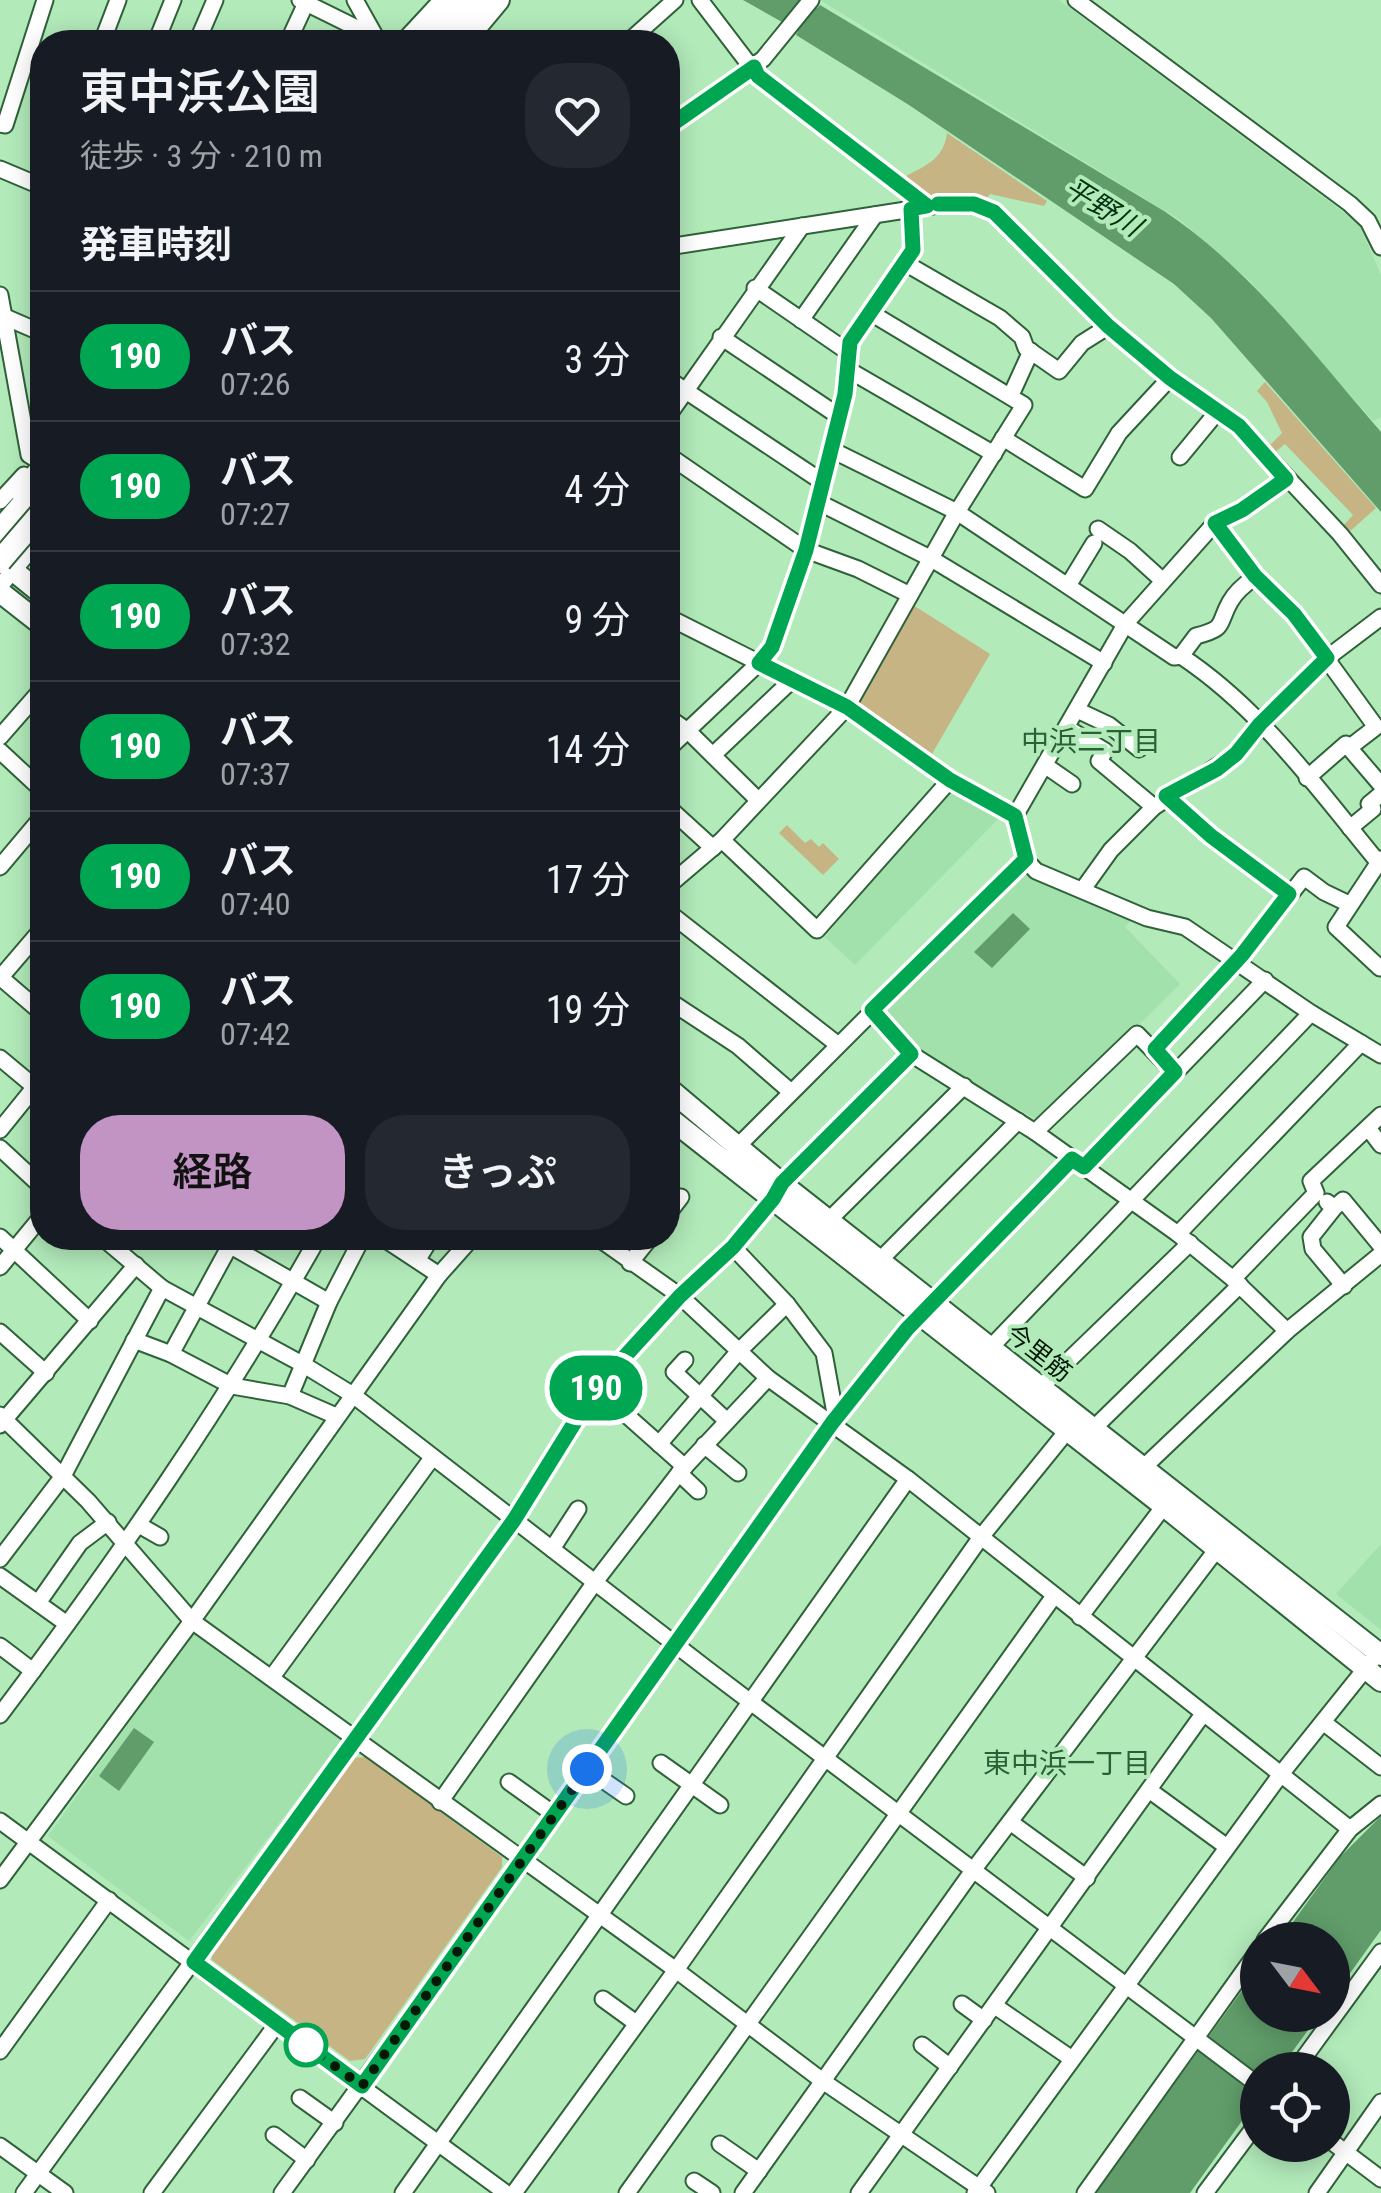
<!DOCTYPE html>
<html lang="ja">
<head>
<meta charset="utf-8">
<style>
	:root { --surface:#171b24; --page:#242831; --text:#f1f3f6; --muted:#9ea1a6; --line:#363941; --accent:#c294c4 }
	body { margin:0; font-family:"Roboto Condensed","Noto Sans JP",sans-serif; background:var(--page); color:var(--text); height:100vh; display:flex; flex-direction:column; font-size:38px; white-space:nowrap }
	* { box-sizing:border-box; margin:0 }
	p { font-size:32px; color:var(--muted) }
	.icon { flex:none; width:55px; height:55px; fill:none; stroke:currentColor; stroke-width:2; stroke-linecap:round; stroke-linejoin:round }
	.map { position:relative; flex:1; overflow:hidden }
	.drawer { position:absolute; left:30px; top:30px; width:650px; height:1220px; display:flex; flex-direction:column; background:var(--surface); border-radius:40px; box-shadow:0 5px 25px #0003 }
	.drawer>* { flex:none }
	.badge { padding:0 20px; border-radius:32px; font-size:35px; line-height:65px }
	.needle { width:65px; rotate:122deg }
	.tools { position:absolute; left:1240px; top:1922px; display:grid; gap:20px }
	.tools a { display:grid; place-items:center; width:110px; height:110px; border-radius:50%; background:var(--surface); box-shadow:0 5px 25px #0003; font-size:50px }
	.you { position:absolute; width:50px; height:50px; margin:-25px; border:8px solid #fff; border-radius:50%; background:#1a73e8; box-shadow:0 0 0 15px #1a73e833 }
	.map>.badge { position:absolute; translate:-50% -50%; box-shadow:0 0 0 5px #fff }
	h2 { padding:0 50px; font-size:38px; line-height:90px }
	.round { display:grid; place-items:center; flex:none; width:105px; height:105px; border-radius:40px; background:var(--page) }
	.overview { display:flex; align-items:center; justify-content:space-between; height:170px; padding:0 50px }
	h1 { font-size:48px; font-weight:600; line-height:75px }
	.button { display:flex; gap:20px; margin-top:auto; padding:20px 50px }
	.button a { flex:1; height:115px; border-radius:40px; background:var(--accent); color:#111; font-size:40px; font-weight:600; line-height:115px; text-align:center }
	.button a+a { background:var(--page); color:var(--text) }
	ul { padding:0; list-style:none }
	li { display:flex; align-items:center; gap:30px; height:130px; padding:0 50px; border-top:2px solid var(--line) }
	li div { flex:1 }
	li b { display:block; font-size:38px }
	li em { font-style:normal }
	li .badge { min-width:110px; font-weight:700; text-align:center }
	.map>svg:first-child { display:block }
	.built { fill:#a2e1ac }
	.green { fill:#c7b484 }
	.water { fill:#609d6a }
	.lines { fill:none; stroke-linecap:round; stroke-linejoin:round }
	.minor-casing { stroke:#2f6239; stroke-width:19 }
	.major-casing { stroke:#2f6239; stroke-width:24 }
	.highway-casing { stroke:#2f6239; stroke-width:26 }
	.minor { stroke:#fff; stroke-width:15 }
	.major { stroke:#fff; stroke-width:20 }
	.highway { stroke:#fff; stroke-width:22 }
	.highway-bridge-casing { stroke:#2f6239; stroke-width:26; stroke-linecap:butt }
	.highway-bridge { stroke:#fff; stroke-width:22 }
	.line-casing { stroke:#fff; stroke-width:22 }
	.line { stroke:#00a651; stroke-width:15 }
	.walk { stroke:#041807; stroke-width:10; stroke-dasharray:0 18 }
	.stop-dot { fill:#fff; stroke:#00a651; stroke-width:5 }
	.labels { text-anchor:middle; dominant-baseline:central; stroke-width:8; stroke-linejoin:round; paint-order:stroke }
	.street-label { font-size:25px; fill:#041807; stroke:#b2eaba }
	.water-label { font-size:28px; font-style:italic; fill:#033412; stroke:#b2eaba }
	.neighbourhood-label { font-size:28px; fill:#2b5f35; stroke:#b2eaba }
</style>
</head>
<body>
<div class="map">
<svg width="1381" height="2193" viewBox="0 0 1381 2193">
	<rect width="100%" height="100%" fill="#b2eaba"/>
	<g class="built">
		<polygon points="820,0 1059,0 1141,61 1359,224 1381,275 1381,417 1373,421 1251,282 1180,220"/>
		<polygon points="951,786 1003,814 855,965 825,937"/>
		<polygon points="1026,875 1132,919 1125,927 1180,984 1041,1122 1016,1108 1013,1111 919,1052 888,1022 887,1012 1013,883"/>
		<polygon points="1381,1544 1381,1630 1336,1594"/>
		<polygon points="194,1632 342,1741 189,1941 48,1836"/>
	</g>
	<g class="green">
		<path d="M947 133 1047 201 1044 206 990 194 986 199 965 198 961 194 929 196 904 177C925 166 944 159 947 133Z"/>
		<polygon points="1265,382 1376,508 1348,533 1342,527 1353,515 1285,444 1273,454 1267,448 1282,433 1267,402 1257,391"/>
		<polygon points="913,605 990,654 929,759 854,704"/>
		<polygon points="787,825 805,843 811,839 819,847 823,843 839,859 823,875 779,833"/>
		<polygon points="366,1757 502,1857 502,1867 365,2059 350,2061 212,1960 210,1952 353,1758"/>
	</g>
	<g class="water">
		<path d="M743 0H805L817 8 820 5 1164 211C1250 268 1314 355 1381 432V512L1211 318 1174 284 909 105 796 35 798 31Z"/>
		<polygon points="1013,913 1030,929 992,968 974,952"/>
		<polygon points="134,1728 154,1742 119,1791 99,1776"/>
		<polygon points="1381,1816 1381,1930 1333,1997 1332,1940 1280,1940 1340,1857"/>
		<polygon points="1257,1970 1258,2015 1319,2015 1279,2070 1258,2070 1257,2100 1190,2193 1095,2193"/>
	</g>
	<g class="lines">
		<defs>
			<g id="minor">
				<polyline points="300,0 379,39"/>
				<polyline points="355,0 374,34"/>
				<polyline points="700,0 758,76 927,206"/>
				<polyline points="1076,0 1350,204 1368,221 1381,247"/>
				<polyline points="102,42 118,0"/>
				<polyline points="156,42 173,0"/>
				<polyline points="197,42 215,0"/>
				<polyline points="288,42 306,3"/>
				<polyline points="628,42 675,0"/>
				<polyline points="0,124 5,125 45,0"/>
				<polyline points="668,127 763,59 811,0"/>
				<polyline points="0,169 38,185 42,182"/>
				<polyline points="668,247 938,205 974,204 993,212 1109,326 1170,378 1239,426 1340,534 1381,585"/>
				<polyline points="905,263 1000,318 1022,337 1026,348 1059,371 1082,343 1109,326"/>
				<polyline points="755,288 848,352"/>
				<polyline points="0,295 29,455 37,460"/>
				<polyline points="5,317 42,333"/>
				<polyline points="801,320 875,215"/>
				<polyline points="721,337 840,417"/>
				<polyline points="847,369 994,454"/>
				<polyline points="668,379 824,483"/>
				<polyline points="1011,395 1031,351"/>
				<polyline points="668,416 802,226"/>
				<polyline points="1003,438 1085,489 1119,433 1170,378"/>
				<path d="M832 450 957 512 1174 657 1181 656C1261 709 1317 788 1378 862"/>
				<polyline points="668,455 806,550 858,569 910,595"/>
				<polyline points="1180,457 1218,411"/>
				<polyline points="1287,479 1242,511 1215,523 1126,623 1015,816 1025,859 1036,871 1147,918 1185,927 1311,1013 1381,1055"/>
				<polyline points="0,501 24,475"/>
				<polyline points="818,502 930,558 1104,663"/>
				<polyline points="1215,523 1255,577 1294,614 1376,727 1350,747"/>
				<polyline points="1098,529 1130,551 1162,580"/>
				<polyline points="1069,584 1094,543"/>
				<polyline points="0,586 42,537"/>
				<polyline points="668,617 847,707 950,780 1015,816"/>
				<path d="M1181 656 1196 636C1227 628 1217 625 1230 602 1236 591 1245 584 1255 577"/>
				<polyline points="1077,710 1109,725 1139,749"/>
				<polyline points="668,717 689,732 758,800"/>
				<polyline points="1067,728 1105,751 1099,761 1154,807"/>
				<polyline points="0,737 42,689"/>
				<polyline points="668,749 759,663 771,647 806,550 845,394 851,342 913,250 911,209"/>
				<polyline points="0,751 42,790"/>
				<polyline points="713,755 792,680"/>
				<polyline points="1046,766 1072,784"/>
				<polyline points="1307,778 1346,744 1381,785"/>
				<polyline points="1167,796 1211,836 1289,894"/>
				<polyline points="668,807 713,848"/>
				<polyline points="1350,828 1373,809 1369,804 1381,794"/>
				<polyline points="722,840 817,930 950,780"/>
				<polyline points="0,867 42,817"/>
				<polyline points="668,886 722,840 847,707 957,512 1024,405 871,313"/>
				<polyline points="1083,889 1111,850 1154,807 1236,754 1290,693 1327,658 1381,617"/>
				<polyline points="668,912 837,1044"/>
				<polyline points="1380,968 1336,927 1381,859"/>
				<polyline points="0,977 42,1013"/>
				<polyline points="0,978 42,929"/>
				<polyline points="668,1000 738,1046 791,1092"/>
				<polyline points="872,1010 911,1054 1035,1132 1178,1234 1233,1279 1287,1331"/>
				<polyline points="1155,1049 1243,955 1304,877 1324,892 1349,904"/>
				<polyline points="0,1058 42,1093"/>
				<polyline points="1368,1128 1381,1145"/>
				<polyline points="0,1130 42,1078"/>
				<polyline points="1035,1132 1137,1034 1175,1073"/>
				<polyline points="0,1148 42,1187"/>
				<polyline points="733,1151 1025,859"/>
				<polyline points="1084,1167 1265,980"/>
				<polyline points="1327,1202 1334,1208 1343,1200 1381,1246"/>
				<polyline points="1334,1208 1311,1237 1313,1249 1344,1286"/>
				<polyline points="668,1214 681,1197"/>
				<polyline points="830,1219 964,1086"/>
				<polyline points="1178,1234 1361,1043"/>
				<polyline points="0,1237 90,1321"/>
				<polyline points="103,1238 162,1288 304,1365 353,1395 707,1669 1258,2085"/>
				<polyline points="217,1238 329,1302"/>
				<polyline points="383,1238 439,1275"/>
				<polyline points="598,1238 680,1296 768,1378 908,1479 1350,1829"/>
				<polyline points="733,1247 787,1304 824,1353 836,1419"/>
				<polyline points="418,1259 431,1238"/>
				<polyline points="881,1259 1018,1121"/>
				<polyline points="630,1263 650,1238"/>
				<polyline points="0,1267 42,1216"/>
				<polyline points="1233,1279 1316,1193 1311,1181 1381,1115"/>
				<polyline points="0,1332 46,1373"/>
				<polyline points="134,1340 171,1354 232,1386 290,1396 336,1416"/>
				<polyline points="991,1347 1311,1013"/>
				<polyline points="171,1354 234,1238"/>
				<polyline points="685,1360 674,1372 727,1421"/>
				<polyline points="1042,1386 1190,1243"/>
				<polyline points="596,1388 685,1467"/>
				<polyline points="290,1396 329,1302 362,1238"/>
				<polyline points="0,1415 88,1501 192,1621 676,1970 824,2082 987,2193"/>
				<polyline points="0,1425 136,1265"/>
				<polyline points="1094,1428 1240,1285"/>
				<polyline points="659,1444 739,1351 787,1304"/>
				<polyline points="704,1445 738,1473"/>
				<polyline points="1144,1467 1287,1331 1381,1254"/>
				<polyline points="679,1473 698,1491"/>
				<polyline points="139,1525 160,1537"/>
				<polyline points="552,1549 578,1509"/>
				<polyline points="0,1559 63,1476 162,1288"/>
				<polyline points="0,1576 67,1624"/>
				<polyline points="38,1603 80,1543 108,1522"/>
				<polyline points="1080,1617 1164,1506"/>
				<polyline points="0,1646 33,1671"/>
				<polyline points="272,1677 432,1458"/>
				<path d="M0 1715C116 1561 224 1405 318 1238"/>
				<polyline points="1323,1722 1381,1767"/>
				<polyline points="661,1763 720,1805"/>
				<polyline points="587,1769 626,1796"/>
				<polyline points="509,1782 555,1815"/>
				<polyline points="1149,1790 1227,1847"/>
				<polyline points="440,1802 595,1582 679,1473 768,1378"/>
				<polyline points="0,1821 506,2193"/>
				<polyline points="1010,1822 1087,1878"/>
				<polyline points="0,1880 192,1621 439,1275 472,1238"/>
				<polyline points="1265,1940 1350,1829 1381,1804"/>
				<polyline points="603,1999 636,2023"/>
				<polyline points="962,2004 984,2020"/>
				<polyline points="995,2006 1072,2059"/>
				<polyline points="922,2045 950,2067"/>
				<polyline points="0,2051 109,1900"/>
				<polyline points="1295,2070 1381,1952"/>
				<polyline points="300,2098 335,2123"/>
				<polyline points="274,2135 307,2160"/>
				<polyline points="1332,2142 1381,2179"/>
				<polyline points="720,2144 759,2171"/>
				<polyline points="0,2146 65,2193"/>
				<polyline points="694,2181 712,2193"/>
				<polyline points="24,2193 514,1520 596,1388 680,1296 733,1247 773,1199 781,1183 911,1054"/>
				<polyline points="152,2193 277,2024"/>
				<polyline points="282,2193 523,1861 832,1423 907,1329 1072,1159"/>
				<polyline points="403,2193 908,1479"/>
				<polyline points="514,2193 676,1970 981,1537 1067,1431"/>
				<polyline points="627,2193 1054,1596"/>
				<polyline points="743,2193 974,1869 1217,1549"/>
				<polyline points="859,2193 1203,1714"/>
				<polyline points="975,2193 1281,1774 1378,1653"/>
				<polyline points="1085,2193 1258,1951"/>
				<polyline points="1205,2193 1258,2122"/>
				<polyline points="1317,2193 1381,2102"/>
			</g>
			<g id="major">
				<polyline points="406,42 445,0"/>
				<polyline points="464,42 499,0"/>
				<polyline points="21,492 42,467"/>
				<polyline points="0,560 42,594"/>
				<polyline points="0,592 42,625"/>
				<polyline points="668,1088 781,1183 1381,1655"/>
				<polyline points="668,1117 1164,1506 1381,1681"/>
			</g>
			<g id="highway">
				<polyline points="423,42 460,0"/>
				<polyline points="447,42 484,0"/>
				<polyline points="0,531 42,482"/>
			</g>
		</defs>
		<use href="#minor" class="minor-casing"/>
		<use href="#major" class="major-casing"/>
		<use href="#highway" class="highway-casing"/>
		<use href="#minor" class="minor"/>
		<use href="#major" class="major"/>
		<use href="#highway" class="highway"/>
		<defs>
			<polyline id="highway-bridge" points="0,561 42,512"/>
		</defs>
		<use href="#highway-bridge" class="highway-bridge-casing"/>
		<use href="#highway-bridge" class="highway-bridge"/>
	</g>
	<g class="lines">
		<defs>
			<polyline id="line" points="668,127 754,67 758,76 927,206 911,209 913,250 850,342 845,394 806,550 772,647 759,663 847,707 950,780 1015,816 1026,859 872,1010 911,1054 782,1183 773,1199 733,1247 680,1296 596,1388 514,1520 194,1962 362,2086 832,1423 907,1329 1072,1159 1084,1167 1175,1072 1155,1049 1242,955 1289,894 1211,836 1166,796 1217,769 1236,754 1260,724 1327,658 1294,614 1255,576 1215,523 1242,510 1286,479 1239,426 1170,378 1108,326 994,212 974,204 938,204"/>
		</defs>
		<use href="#line" class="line-casing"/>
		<use href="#line" class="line"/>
		<polyline class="walk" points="306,2045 362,2086 587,1769"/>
	</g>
	<circle class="stop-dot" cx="306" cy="2045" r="20"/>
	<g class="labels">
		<g class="street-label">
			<text transform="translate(1039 1353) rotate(38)">今里筋</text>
		</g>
		<g class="water-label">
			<text transform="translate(1103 207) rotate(32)">平野川</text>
		</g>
		<g class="neighbourhood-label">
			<text x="1091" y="741">中浜二丁目</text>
			<text x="1067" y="1763">東中浜一丁目</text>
		</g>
	</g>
</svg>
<div class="tools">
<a><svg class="needle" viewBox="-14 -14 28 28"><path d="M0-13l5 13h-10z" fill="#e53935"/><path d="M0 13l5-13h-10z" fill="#9ea1a6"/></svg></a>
<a><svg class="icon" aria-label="locate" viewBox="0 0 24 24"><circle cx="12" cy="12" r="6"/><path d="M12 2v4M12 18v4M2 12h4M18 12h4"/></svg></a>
</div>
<div class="you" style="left:587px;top:1769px"></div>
<b class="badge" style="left:596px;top:1388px;background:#00a651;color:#fff">190</b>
<section class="drawer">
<div class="overview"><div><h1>東中浜公園</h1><p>徒歩 · 3 分 · 210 m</p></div><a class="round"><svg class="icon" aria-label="heart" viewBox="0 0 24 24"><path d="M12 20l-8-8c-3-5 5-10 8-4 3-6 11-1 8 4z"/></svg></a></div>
<h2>発車時刻</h2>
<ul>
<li><span class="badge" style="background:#00a651;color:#fff">190</span><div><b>バス</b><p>07:26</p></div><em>3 分</em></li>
<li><span class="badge" style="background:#00a651;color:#fff">190</span><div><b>バス</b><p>07:27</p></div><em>4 分</em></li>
<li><span class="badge" style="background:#00a651;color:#fff">190</span><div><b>バス</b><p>07:32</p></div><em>9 分</em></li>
<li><span class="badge" style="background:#00a651;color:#fff">190</span><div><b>バス</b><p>07:37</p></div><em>14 分</em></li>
<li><span class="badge" style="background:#00a651;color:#fff">190</span><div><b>バス</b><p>07:40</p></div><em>17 分</em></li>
<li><span class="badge" style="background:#00a651;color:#fff">190</span><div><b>バス</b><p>07:42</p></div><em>19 分</em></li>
</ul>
<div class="button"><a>経路</a><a>きっぷ</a></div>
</section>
</div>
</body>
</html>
